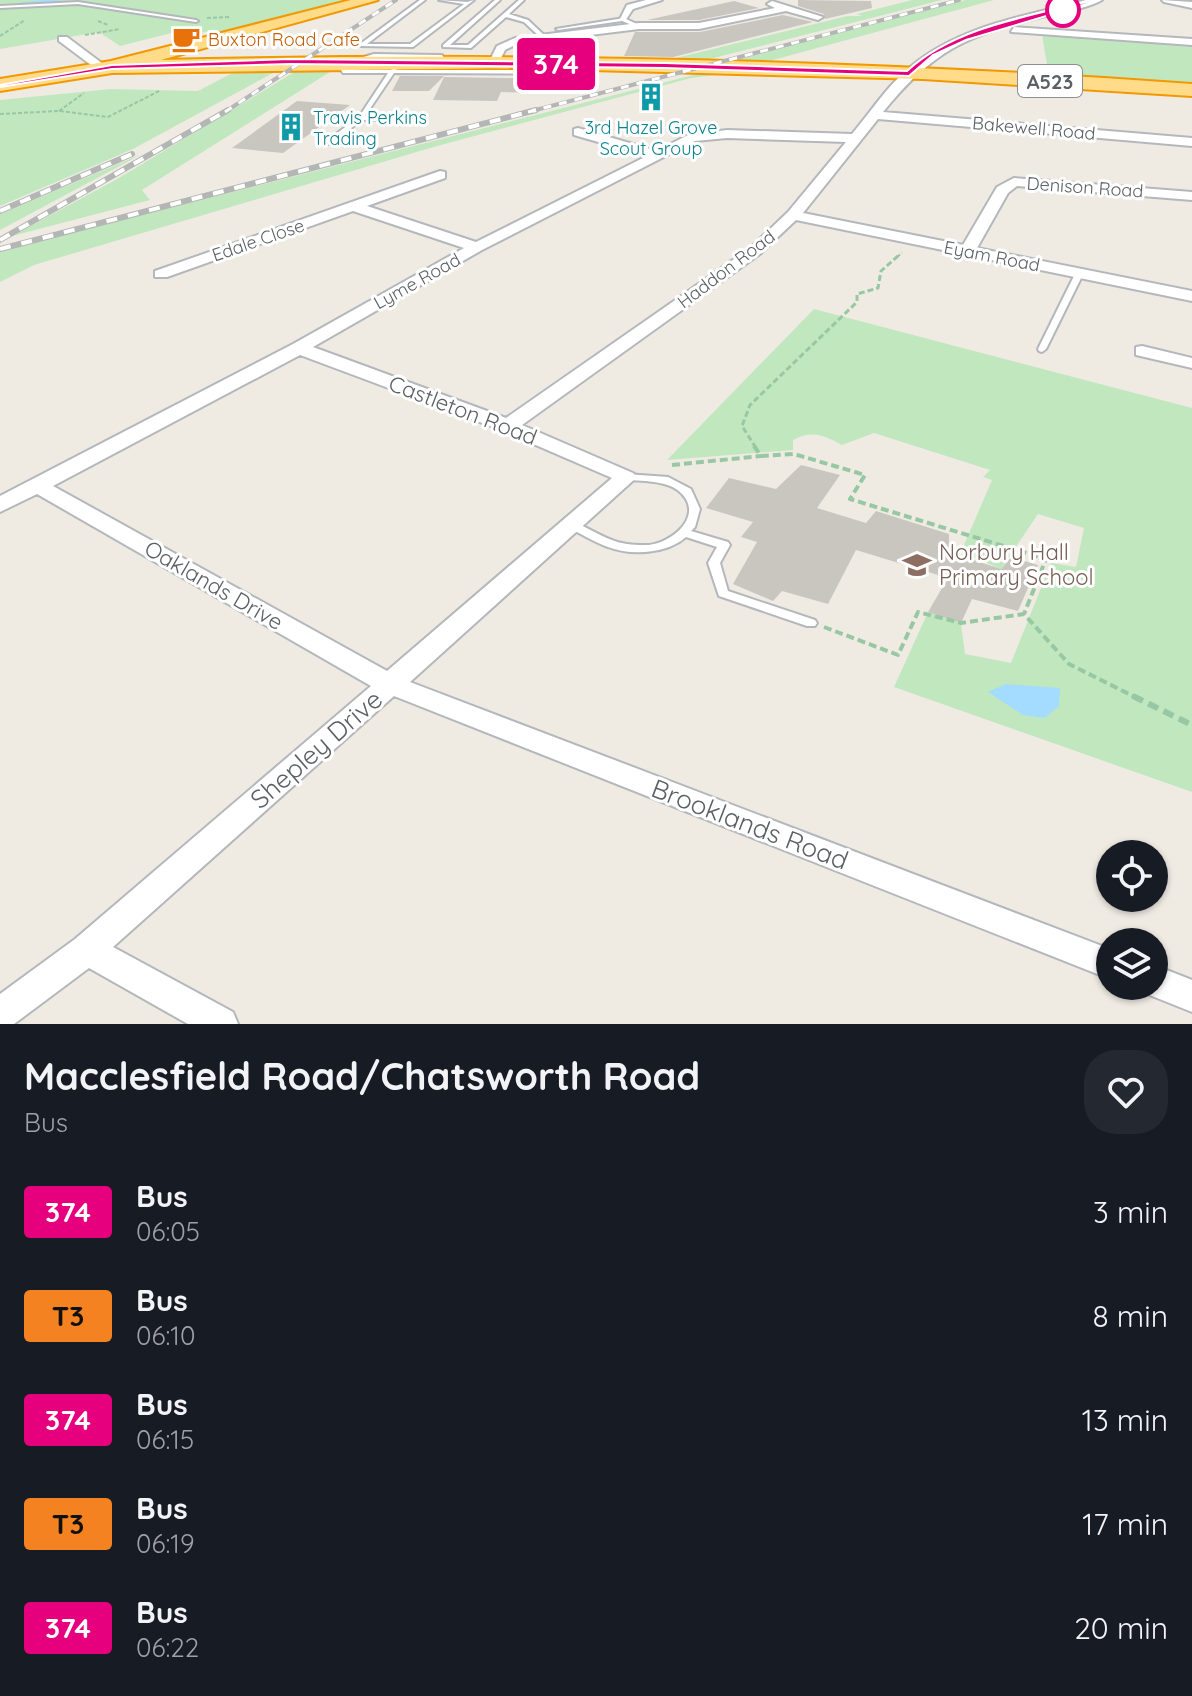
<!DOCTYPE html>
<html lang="en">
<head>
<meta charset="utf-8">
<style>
	:root { --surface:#171b24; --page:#242831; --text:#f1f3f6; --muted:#9ea1a6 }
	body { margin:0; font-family:Quicksand,sans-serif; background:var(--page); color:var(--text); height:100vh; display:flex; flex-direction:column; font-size:30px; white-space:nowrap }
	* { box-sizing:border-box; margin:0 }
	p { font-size:26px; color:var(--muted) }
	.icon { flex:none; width:44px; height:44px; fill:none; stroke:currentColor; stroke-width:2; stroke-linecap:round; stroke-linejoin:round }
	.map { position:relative; height:1024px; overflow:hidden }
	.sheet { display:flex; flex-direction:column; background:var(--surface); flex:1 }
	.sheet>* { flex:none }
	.badge { padding:0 16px; border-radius:6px; font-size:28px; line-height:52px }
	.buttons { position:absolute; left:1096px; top:840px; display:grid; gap:16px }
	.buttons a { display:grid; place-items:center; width:72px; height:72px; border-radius:50%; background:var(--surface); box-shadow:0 2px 6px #0004; font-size:40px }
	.map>.badge { position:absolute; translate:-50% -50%; box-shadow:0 0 0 4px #fff }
	.round { display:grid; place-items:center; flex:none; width:84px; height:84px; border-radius:32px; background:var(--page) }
	.overview { display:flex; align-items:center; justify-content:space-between; height:136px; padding:0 24px }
	h1 { font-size:38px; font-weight:700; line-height:60px }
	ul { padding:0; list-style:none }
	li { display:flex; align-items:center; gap:24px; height:104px; padding:0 24px }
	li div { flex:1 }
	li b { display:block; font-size:30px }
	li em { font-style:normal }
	li .badge { min-width:88px; font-weight:700; text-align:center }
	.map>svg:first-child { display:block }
	.green { fill:#c1e7bf }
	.water { fill:#a3dcff }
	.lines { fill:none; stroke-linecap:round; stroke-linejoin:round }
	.stream { stroke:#a3dcff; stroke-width:3 }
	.building { fill:#c9c6c0 }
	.lane-casing { stroke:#b4b7bb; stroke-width:4 }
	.street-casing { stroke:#b4b7bb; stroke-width:4 }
	.highway-casing { stroke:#f29900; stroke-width:4 }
	.path-far3 { stroke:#98c8a3; stroke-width:2; stroke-dasharray:4 2; stroke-linecap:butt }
	.path-far2 { stroke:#98c8a3; stroke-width:3; stroke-dasharray:6 3; stroke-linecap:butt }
	.path-far1 { stroke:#98c8a3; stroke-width:4; stroke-dasharray:8 4; stroke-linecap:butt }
	.path { stroke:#98c8a3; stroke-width:6; stroke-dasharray:11 6; stroke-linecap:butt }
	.lane { fill:#fff; fill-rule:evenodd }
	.street { fill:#fff; fill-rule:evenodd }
	.highway { fill:#ffdb8a; fill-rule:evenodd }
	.rail-far1-casing { stroke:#b4b5b5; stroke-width:4 }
	.rail-casing { stroke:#b4b5b5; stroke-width:6 }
	.rail-far1 { stroke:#fff; stroke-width:3; stroke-dasharray:8; stroke-linecap:butt }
	.rail { stroke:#fff; stroke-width:4; stroke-dasharray:11; stroke-linecap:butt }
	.line { fill:#e6007e; stroke:#fff; stroke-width:2 }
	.stop-dot { fill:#fff; stroke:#e6007e; stroke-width:4 }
	.labels { text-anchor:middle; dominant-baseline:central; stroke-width:6; stroke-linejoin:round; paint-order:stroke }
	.far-food-label { font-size:18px; fill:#c56008; stroke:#fff; text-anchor:start }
	.far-culture-label { font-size:18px; fill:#0d838f; stroke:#fff; text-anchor:start }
	.far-street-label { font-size:18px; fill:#5b6064; stroke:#fff }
	.shield { fill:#fff; stroke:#8c9092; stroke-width:2 }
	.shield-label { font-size:20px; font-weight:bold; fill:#5b6064 }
	.street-label { font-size:22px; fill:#5b6064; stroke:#fff }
	.education-label { font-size:22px; fill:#785e54; stroke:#fff; text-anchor:start }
	.near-street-label { font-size:26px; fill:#5b6064; stroke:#fff }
</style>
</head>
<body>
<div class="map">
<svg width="1192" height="1024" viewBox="0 0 1192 1024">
	<rect width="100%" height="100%" fill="#efebe3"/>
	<g class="green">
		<polygon points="0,0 353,0 217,33 183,30 120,46 99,32 0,49"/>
		<polygon points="912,0 942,0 670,69 668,60 847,16 862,16 857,14"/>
		<polygon points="966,0 994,0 751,66 712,65"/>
		<polygon points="1042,35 1192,45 1192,86 1049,76"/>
		<polygon points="306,65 341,65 142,190 150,200 12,236 119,178"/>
		<polygon points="284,67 133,149 0,206 0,100 111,89 198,91 242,68"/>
		<polygon points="717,69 722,74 691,78 437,146 34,265 0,282 0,251"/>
		<polygon points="142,154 0,230 0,214"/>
		<path d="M814 309 1192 408V792L894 687 928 612 961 623 965 654 1011 663 1051 563 1076 567 1084 528 1038 514 1001 569 961 552 992 480 983 477 990 470 874 433 842 445C824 435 812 430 793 440V450L667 460Z"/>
	</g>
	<polygon class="water" points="1006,684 1060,688 1059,706 1045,718 1023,715 988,692"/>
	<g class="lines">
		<polyline class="stream" points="20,4 58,0"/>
	</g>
	<g class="building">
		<polygon points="798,0 871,1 872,8 825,19 824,14 798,6"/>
		<polygon points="734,1 759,8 699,20 647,20"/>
		<polygon points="783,15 813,22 673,57 624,56 635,32 700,32"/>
		<polygon points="545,44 594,44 591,55 519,54 523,46"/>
		<polygon points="400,76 444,76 429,91 392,91"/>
		<polygon points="444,77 505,78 584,77 582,82 538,93 501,92 497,101 433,100"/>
		<polygon points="297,101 350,105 283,153 232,148"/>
		<polygon points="801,465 840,475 817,508 866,523 876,511 949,534 949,552 1001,569 1011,557 1038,565 1018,611 972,599 961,623 928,612 948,578 856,550 828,604 782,591 773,601 733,584 757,542 741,537 753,522 706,508 729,478 776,489"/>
	</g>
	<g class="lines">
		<defs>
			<g id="lane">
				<polygon points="420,0 425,0 367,44 410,44 464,4 439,0 467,2 474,0 413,47 360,46 360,44"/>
				<polygon points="495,0 500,0 450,45 468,45 519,0 524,0 509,14 528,20 545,36 545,38 541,38 524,22 506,17 471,48 443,47 443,45"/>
				<polygon points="78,2 196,20 198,21 196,22 78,4 0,8 0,6"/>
				<polygon points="624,18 641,26 637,27 622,21 558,30 556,29"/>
				<polygon points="374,54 442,55 447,62 442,63 440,59 374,58 352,63 349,61"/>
				<polygon points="395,65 398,67 396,70 593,70 596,72 593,74 394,73 365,116 407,116 410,118 409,119 362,120 329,144 325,144 325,142 359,117 388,73 343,73 341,70 391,70"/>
				<polygon points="1076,272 1083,274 1046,349 1042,352 1039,351 1038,349"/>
				<path d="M626 474 668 477 691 489 700 509 695 527 691 531 728 542 730 545 720 563 728 591 815 620 817 623 815 626H807L719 596 708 563 717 547 686 537C667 554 631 556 608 547 594 542 581 534 568 527L566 525 572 522C586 526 598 535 612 540 621 544 633 545 643 545 667 547 705 518 682 494 669 479 640 482 622 479L621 477Z"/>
			</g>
			<g id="street">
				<polygon points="646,0 662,0 633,9 625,21 619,21 627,5"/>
				<path d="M1086 0H1102C1084 10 1057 13 1037 18 964 36 931 53 883 112L1192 138V146L878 119 803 213 963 245 997 187 1014 178 1192 192V200L1017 186 1008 193 977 248 1192 291V301L796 220 760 254 522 425 633 473 637 477 410 682 1110 949V979L394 696 113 947 233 1012 238 1024H188L89 968 14 1024H0V994L75 939 371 686 37 494 0 512V496L293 344 464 248 353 211 167 277H155V271L440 171 445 172V178L367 206 476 242 647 156 574 135V129L578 128 657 151 688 135 727 130 852 134C870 113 887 86 909 68 958 26 1025 16 1086 0ZM727 138 846 142 788 212 750 248 506 418 313 347 482 250 695 141ZM300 355 501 430 612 478 387 671 53 486Z"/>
				<polygon points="1162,0 1192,2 1192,8 1164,2"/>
				<polygon points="772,1 823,17 818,20 786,11 699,29 639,29 517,44 505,50 498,64 489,62 497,46 515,38 639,23 699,23 775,8 767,4"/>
				<polygon points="1014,27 1192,39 1192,45 1011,32"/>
				<polygon points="59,37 67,37 107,67 107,71 99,71 59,41"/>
				<polygon points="1142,346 1192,358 1192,368 1136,355 1136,347"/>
				<polygon points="1154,965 1192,980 1192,1012 1142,992 1139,986 1154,986"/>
			</g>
			<path id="highway" d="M351 0H378L161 60C505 52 849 59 1192 84V96L923 79 518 68 112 73 0 91V79L111 61Z"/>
		</defs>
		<use href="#lane" class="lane-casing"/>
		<use href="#street" class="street-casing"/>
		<use href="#highway" class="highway-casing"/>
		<g class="path-far3">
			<polyline points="207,18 230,17"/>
			<polyline points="98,21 108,25"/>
			<polyline points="85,35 120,29"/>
			<polyline points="0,36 25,20"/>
			<polyline points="59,111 84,93"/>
			<polyline points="0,114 59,111 108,117 159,91"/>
			<polyline points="897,257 902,253"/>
		</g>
		<polyline class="path-far2" points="756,448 742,426 750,405 857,302 857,294 878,288 881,271 899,255"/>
		<g class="path-far1">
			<polyline points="754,446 761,456 794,454 865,475 850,499 1046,559 1024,614"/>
			<polyline points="672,465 761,456"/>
			<polyline points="824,627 898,655 918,612 961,623 1024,614 1069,664 1137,698"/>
		</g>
		<polyline class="path" points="1133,696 1192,725"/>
		<use href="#lane" class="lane"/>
		<use href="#street" class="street"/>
		<use href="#highway" class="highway"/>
		<defs>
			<g id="rail-far1">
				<polyline points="225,112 396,0"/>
				<polyline points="528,112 959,0"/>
			</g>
			<g id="rail">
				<polyline points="0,211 132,154"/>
				<polyline points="0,240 228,110"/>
				<polyline points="0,249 536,110"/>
			</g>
		</defs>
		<use href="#rail-far1" class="rail-far1-casing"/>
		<use href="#rail" class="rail-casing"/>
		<use href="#rail-far1" class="rail-far1"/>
		<use href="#rail" class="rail"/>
	</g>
	<path class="line" d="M1094 0H1100L966 40 933 55 909 76 665 68 290 64 112 69 0 87V85L112 65 290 59 665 63 907 71C956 26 1031 16 1094 0Z"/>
	<defs>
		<symbol id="cafe-bare" viewBox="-9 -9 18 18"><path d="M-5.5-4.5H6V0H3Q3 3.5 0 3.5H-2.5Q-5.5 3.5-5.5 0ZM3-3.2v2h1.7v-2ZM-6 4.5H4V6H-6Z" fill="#e8710a" stroke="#fff" stroke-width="2.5" paint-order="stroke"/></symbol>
		<symbol id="building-bare" viewBox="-9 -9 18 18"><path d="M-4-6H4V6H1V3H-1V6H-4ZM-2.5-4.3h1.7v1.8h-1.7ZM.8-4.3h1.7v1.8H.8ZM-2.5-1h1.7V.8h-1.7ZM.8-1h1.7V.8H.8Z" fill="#0f9aa8" stroke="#fff" stroke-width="2.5" paint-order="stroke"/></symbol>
		<symbol id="school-bare" viewBox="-9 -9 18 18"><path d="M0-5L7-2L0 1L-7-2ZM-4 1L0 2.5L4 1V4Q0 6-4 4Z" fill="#8d6e63" stroke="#fff" stroke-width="2.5" paint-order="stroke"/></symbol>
	</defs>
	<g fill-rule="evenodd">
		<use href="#cafe-bare" x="166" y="19" width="40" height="40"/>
		<use href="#building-bare" x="631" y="77" width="40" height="40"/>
		<use href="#building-bare" x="271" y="107" width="40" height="40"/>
		<use href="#school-bare" x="897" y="545" width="40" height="40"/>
	</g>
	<circle class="stop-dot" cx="1063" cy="10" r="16"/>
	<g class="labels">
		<g class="far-food-label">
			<text x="208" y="39">Buxton Road Cafe</text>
		</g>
		<g class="far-culture-label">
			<text x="313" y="117">Travis Perkins<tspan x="313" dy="21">Trading</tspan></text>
			<text x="651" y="127" text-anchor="middle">3rd Hazel Grove<tspan x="651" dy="21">Scout Group</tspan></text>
		</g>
		<g class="far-street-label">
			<text transform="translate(1034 128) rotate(5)">Bakewell Road</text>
			<text transform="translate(1085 187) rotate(4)">Denison Road</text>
			<text transform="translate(258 240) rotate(-19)">Edale Close</text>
			<text transform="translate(992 256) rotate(11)">Eyam Road</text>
			<text transform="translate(726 269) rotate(-37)">Haddon Road</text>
			<text transform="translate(417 281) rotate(-29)">Lyme Road</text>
		</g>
		<rect class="shield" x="1018" y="65" width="64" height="32" rx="6"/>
		<g class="shield-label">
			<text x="1050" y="81">A523</text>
		</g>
		<g class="street-label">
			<text transform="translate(463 410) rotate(21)">Castleton Road</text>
			<text transform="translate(214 585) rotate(30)">Oaklands Drive</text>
		</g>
		<g class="education-label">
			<text x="939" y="552">Norbury Hall<tspan x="939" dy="25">Primary School</tspan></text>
		</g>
		<g class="near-street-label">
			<text transform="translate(316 749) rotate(-41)">Shepley Drive</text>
			<text transform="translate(750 824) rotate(21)">Brooklands Road</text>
		</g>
	</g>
</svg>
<div class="buttons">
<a><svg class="icon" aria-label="locate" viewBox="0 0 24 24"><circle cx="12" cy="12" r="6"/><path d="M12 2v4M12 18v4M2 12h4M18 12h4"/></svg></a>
<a><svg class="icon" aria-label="layers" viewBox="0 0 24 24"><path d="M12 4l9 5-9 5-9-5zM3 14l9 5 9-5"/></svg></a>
</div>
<b class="badge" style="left:556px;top:64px;background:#e6007e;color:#fff">374</b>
</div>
<section class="sheet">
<div class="overview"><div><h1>Macclesfield Road/Chatsworth Road</h1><p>Bus</p></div><a class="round"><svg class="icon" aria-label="heart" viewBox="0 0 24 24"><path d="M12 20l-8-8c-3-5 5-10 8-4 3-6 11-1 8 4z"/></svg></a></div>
<ul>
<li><span class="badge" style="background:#e6007e;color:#fff">374</span><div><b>Bus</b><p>06:05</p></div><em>3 min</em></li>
<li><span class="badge" style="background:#f58220;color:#111">T3</span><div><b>Bus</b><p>06:10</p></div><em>8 min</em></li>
<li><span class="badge" style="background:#e6007e;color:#fff">374</span><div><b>Bus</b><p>06:15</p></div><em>13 min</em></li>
<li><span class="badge" style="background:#f58220;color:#111">T3</span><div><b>Bus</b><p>06:19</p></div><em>17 min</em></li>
<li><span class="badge" style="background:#e6007e;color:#fff">374</span><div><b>Bus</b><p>06:22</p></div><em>20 min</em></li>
</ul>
</section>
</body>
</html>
